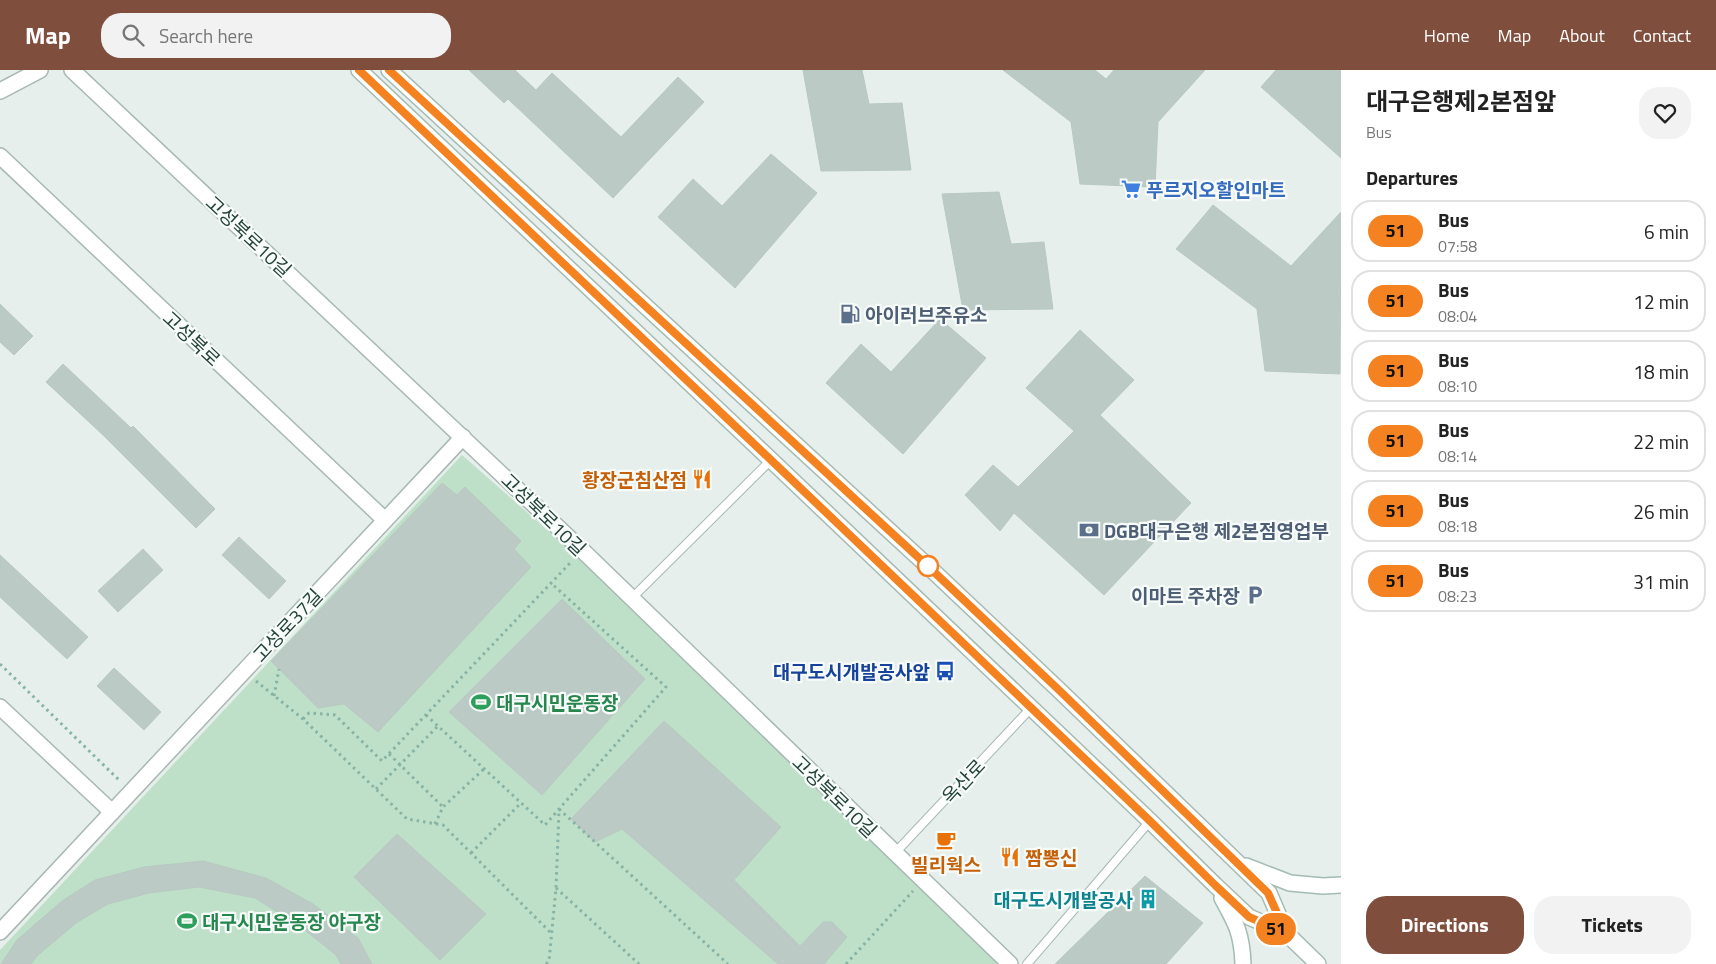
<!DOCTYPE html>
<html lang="en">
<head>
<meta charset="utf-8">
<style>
	:root { --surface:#fff; --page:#f2f2f2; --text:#222; --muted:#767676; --line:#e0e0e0; --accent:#804e3d }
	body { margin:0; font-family:"Titillium Web","Noto Sans KR",sans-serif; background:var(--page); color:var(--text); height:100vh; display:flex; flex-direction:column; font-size:19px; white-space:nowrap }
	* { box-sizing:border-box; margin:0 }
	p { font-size:16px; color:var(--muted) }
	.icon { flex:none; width:28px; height:28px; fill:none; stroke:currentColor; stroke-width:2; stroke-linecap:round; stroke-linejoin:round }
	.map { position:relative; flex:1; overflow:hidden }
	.details { display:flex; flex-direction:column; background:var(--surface); width:375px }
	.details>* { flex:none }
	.badge { padding:0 10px; border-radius:16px; font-size:18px; line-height:32px }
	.map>.badge { position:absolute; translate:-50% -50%; box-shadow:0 0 0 2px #fff }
	h2 { padding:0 25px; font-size:19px; line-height:45px }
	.round { display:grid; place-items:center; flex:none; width:52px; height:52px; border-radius:20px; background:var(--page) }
	.head { display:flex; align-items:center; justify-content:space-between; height:85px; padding:0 25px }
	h1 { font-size:24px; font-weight:700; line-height:38px }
	.primary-button { display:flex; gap:10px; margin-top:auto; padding:10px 25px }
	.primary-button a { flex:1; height:58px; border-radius:20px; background:var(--accent); color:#fff; font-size:20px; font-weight:700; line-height:58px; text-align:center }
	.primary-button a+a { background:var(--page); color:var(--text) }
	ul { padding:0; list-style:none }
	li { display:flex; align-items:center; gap:15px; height:62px; margin:0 10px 8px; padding:0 15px; border:2px solid var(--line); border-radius:20px }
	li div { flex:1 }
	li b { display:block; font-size:19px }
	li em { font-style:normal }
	li .badge { min-width:55px; font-weight:700; text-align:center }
	header { display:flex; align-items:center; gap:30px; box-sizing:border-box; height:70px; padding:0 25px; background:var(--accent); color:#fff }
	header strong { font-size:24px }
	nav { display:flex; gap:28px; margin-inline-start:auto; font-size:18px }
	.search { width:350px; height:45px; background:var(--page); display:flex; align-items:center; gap:12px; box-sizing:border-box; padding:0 18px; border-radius:20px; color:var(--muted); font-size:19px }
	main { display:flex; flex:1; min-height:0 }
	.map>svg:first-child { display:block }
	.green { fill:#bfe0c8 }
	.building { fill:#bbcac4; stroke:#b8c9c2 }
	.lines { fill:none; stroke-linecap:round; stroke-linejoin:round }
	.lane-casing { stroke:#a8b8b2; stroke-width:10 }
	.street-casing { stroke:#a8b8b2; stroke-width:18 }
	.secondary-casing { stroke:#a4bbb3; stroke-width:18 }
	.path { stroke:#86b3a5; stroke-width:3; stroke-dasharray:2.5 4; stroke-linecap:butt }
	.lane { stroke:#fff; stroke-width:8 }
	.street { stroke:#fff; stroke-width:15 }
	.secondary { stroke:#fff; stroke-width:15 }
	.line-casing { stroke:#fff; stroke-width:11 }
	.line { stroke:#f58220; stroke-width:8 }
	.stop-dot { fill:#fff; stroke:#f58220; stroke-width:2.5 }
	.labels { text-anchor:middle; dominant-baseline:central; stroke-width:4.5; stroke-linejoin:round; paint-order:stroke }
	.shop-label { font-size:19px; font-weight:bold; fill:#366cbe; stroke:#f7fbf9; text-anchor:start }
	.street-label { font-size:19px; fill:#24423a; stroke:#f7fbf9 }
	.service-label { font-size:19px; font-weight:bold; fill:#4e5e75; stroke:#f7fbf9; text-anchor:start }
	.food-label { font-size:19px; font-weight:bold; fill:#c56008; stroke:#f7fbf9; text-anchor:end }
	.transit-label { font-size:19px; font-weight:bold; fill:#164399; stroke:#f7fbf9; text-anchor:end }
	.leisure-label { font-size:19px; font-weight:bold; fill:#27864d; stroke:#f7fbf9; text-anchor:start }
	.culture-label { font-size:19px; font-weight:bold; fill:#0d838f; stroke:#f7fbf9; text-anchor:end }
</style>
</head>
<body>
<header>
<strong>Map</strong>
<div class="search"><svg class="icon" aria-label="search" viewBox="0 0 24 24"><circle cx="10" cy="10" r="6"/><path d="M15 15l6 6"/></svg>Search here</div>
<nav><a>Home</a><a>Map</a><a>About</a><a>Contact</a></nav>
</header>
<main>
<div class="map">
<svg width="1341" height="894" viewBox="0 0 1341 894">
	<rect width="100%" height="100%" fill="#e6efeb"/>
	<polygon class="green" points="462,385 587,495 874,768 998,894 0,894 0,880"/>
	<g class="building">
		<polygon points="469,0 515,0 536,20 552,3 621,67 678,7 704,32 613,128 508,29 504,33"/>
		<polygon points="803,0 862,0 869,34 902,33 911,100 821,101"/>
		<polygon points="1003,0 1095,0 1106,9 1114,0 1205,0 1158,52 1155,117 1080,114 1071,52"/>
		<polygon points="1276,0 1341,0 1341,88 1261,17"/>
		<polygon points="771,84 817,123 735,218 658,147 693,109 722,136"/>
		<polygon points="999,122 1011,174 1044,172 1053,239 963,240 942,124"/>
		<polygon points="1213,135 1291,196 1341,142 1340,304 1265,301 1257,239 1176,179"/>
		<polygon points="0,234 33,266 14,285 0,272"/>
		<polygon points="940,249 986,288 903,384 826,313 861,274 891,302"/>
		<polygon points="1080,260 1134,310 1100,345 1191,433 1104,525 1014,443 1000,461 965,425 993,395 1018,417 1074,361 1026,318"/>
		<polygon points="63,294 131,358 133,356 215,439 196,458 103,365 46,312"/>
		<polygon points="442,413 457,425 465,417 521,471 514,479 531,497 378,662 344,634 318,638 271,591"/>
		<polygon points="239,467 286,511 269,529 222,485"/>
		<polygon points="143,479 163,500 118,542 98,521"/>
		<polygon points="0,485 88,567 67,589 0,527"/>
		<polygon points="562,529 645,609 542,725 449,642"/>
		<polygon points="114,598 161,642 144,660 97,616"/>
		<polygon points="664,651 781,757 734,810 800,876 823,852 832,852 847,867 824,894 778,894 622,759 595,772 571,749"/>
		<polygon points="397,764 486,844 440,890 354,807"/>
		<polygon points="203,791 266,808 313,834 358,868 372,894 341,894 336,885 301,857 255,828 199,817 149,823 108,834 76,853 37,886 31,894 1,894 17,870 62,831 95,810 144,797"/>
		<polygon points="1145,806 1203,853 1166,894 1055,894"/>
	</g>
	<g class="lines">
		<defs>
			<g id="lane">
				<polyline points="632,528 771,390"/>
				<polyline points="895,783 1031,638"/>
				<polyline points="1027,894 1150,751"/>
			</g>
			<g id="street">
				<polyline points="72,0 582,480 1010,894"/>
				<polyline points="0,21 40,0"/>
				<polyline points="0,86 385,450"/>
				<polyline points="0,637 112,742"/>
				<polyline points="0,862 463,367"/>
			</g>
			<g id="secondary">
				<polyline points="359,0 771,390 1150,751 1215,815 1249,847 1286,863 1318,894"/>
				<polyline points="389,0 932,500 1060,621 1269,823 1286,863"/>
				<polyline points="1246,796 1290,813 1323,816 1341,815"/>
				<path d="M1222 828C1236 853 1242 864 1243 894"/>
			</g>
		</defs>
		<use href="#lane" class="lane-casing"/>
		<use href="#street" class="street-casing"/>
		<use href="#secondary" class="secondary-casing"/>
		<g class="path">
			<polyline points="0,594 120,711"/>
			<polyline points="256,611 303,649 407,749 443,755 551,863"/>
			<polyline points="274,626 279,599"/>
			<polyline points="426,645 545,755 666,617 552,514"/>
			<polyline points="303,649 309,643 335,645 382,691 571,492"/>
			<polyline points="389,684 443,737"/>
			<polyline points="376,719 438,656"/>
			<polyline points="559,739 728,894"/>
			<polyline points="435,754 443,737 484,699"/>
			<polyline points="471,783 521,733"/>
			<polyline points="556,818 639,894"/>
			<polyline points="546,894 549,891 556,818 559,741"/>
			<polyline points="846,894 913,821"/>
		</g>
		<use href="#lane" class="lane"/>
		<use href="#street" class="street"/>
		<use href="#secondary" class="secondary"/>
	</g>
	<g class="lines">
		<defs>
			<polyline id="line" points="359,0 771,390 1150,751 1215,815 1249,847 1286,863 1268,823 1060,621 932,500 389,0"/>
		</defs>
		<use href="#line" class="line-casing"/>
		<use href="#line" class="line"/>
	</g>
	<defs>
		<symbol id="supermarket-bare" viewBox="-9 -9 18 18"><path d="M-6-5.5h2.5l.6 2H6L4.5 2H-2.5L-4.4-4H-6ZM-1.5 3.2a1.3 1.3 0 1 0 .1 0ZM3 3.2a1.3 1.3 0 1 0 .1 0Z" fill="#3f7fe0" stroke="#f7fbf9" stroke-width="2.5" paint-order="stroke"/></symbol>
		<symbol id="fuel-bare" viewBox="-9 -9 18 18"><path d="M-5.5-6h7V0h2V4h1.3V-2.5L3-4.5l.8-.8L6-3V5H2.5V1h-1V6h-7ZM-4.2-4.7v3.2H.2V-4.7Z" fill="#5c6f8a" stroke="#f7fbf9" stroke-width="2.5" paint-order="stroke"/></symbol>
		<symbol id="restaurant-bare" viewBox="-9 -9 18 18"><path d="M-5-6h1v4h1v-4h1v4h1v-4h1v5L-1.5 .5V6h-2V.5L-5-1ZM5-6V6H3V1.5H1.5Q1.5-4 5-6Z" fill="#e8710a" stroke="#f7fbf9" stroke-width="2.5" paint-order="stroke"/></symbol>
		<symbol id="bank-bare" viewBox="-9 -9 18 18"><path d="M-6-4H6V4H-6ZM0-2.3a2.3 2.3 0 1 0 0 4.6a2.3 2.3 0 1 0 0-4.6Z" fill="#5c6f8a" stroke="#f7fbf9" stroke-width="2.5" paint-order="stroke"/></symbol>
		<symbol id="parking-bare" viewBox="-9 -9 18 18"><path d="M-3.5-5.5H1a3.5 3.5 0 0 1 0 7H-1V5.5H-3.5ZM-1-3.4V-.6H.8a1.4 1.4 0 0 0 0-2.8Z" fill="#5c6f8a" stroke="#f7fbf9" stroke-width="2.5" paint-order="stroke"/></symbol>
		<symbol id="bus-bare" viewBox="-9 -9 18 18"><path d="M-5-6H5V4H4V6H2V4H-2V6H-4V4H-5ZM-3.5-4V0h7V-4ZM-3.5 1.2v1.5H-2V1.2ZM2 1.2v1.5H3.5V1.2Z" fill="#1a4fb4" stroke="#f7fbf9" stroke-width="2.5" paint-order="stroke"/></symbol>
		<symbol id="stadium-bare" viewBox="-9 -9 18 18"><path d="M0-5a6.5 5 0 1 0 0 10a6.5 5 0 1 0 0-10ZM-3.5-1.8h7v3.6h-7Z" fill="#2e9e5b" stroke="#f7fbf9" stroke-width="2.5" paint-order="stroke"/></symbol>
		<symbol id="cafe-bare" viewBox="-9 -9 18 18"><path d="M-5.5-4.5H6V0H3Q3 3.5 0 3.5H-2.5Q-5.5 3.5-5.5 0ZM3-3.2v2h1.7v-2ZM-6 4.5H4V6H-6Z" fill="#e8710a" stroke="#f7fbf9" stroke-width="2.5" paint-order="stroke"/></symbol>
		<symbol id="building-bare" viewBox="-9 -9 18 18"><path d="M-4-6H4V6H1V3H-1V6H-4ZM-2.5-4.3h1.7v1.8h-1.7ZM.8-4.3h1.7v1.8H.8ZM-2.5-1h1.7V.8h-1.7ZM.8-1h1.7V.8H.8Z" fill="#0f9aa8" stroke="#f7fbf9" stroke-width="2.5" paint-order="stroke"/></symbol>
	</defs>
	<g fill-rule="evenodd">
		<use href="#supermarket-bare" x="1117" y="105" width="28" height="28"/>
		<use href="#fuel-bare" x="836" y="230" width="28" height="28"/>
		<use href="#restaurant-bare" x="688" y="395" width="28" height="28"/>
		<use href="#bank-bare" x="1075" y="446" width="28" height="28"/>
		<use href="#parking-bare" x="1241" y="511" width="28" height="28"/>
		<use href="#bus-bare" x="931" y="587" width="28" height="28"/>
		<use href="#stadium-bare" x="467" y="618" width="28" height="28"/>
		<use href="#cafe-bare" x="932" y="756" width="28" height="28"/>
		<use href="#restaurant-bare" x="996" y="773" width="28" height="28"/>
		<use href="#building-bare" x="1134" y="815" width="28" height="28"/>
		<use href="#stadium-bare" x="173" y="837" width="28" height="28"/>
	</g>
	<circle class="stop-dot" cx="928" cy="496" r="10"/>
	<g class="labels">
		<g class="shop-label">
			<text x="1146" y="119">푸르지오할인마트</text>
		</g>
		<g class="street-label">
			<text transform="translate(249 166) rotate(43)">고성북로10길</text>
			<text transform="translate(192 268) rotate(43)">고성북로</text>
			<text transform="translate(544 444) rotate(44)">고성북로10길</text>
			<text transform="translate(287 555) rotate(-47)">고성로37길</text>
			<text transform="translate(963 711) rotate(-47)">옥산로</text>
			<text transform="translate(835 726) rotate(44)">고성북로10길</text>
		</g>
		<g class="service-label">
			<text x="865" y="244">아이러브주유소</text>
			<text x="1104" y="460">DGB대구은행 제2본점영업부</text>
			<text x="1240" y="525" text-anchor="end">이마트 주차장</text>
		</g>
		<g class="food-label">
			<text x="687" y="409">황장군침산점</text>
			<text x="1025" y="787" text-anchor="start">짬뽕신</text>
			<text x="946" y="794" text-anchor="middle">빌리웍스</text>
		</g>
		<g class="transit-label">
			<text x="930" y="601">대구도시개발공사앞</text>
		</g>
		<g class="leisure-label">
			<text x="496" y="632">대구시민운동장</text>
			<text x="202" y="851">대구시민운동장 야구장</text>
		</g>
		<g class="culture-label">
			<text x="1133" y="829">대구도시개발공사</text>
		</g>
	</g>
</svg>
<b class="badge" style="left:1276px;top:859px;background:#f58220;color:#111">51</b>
</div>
<section class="details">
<div class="head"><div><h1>대구은행제2본점앞</h1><p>Bus</p></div><a class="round"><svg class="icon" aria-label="heart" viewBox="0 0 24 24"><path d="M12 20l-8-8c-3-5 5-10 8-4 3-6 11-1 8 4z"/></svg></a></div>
<h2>Departures</h2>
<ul>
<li><span class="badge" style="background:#f58220;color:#111">51</span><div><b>Bus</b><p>07:58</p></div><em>6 min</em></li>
<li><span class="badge" style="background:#f58220;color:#111">51</span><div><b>Bus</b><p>08:04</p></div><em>12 min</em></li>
<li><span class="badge" style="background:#f58220;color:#111">51</span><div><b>Bus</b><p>08:10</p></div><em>18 min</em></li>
<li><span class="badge" style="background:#f58220;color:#111">51</span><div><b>Bus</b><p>08:14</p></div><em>22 min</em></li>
<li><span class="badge" style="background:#f58220;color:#111">51</span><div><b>Bus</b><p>08:18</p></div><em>26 min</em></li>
<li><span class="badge" style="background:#f58220;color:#111">51</span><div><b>Bus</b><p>08:23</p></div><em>31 min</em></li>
</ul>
<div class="primary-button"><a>Directions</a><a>Tickets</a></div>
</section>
</main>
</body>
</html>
